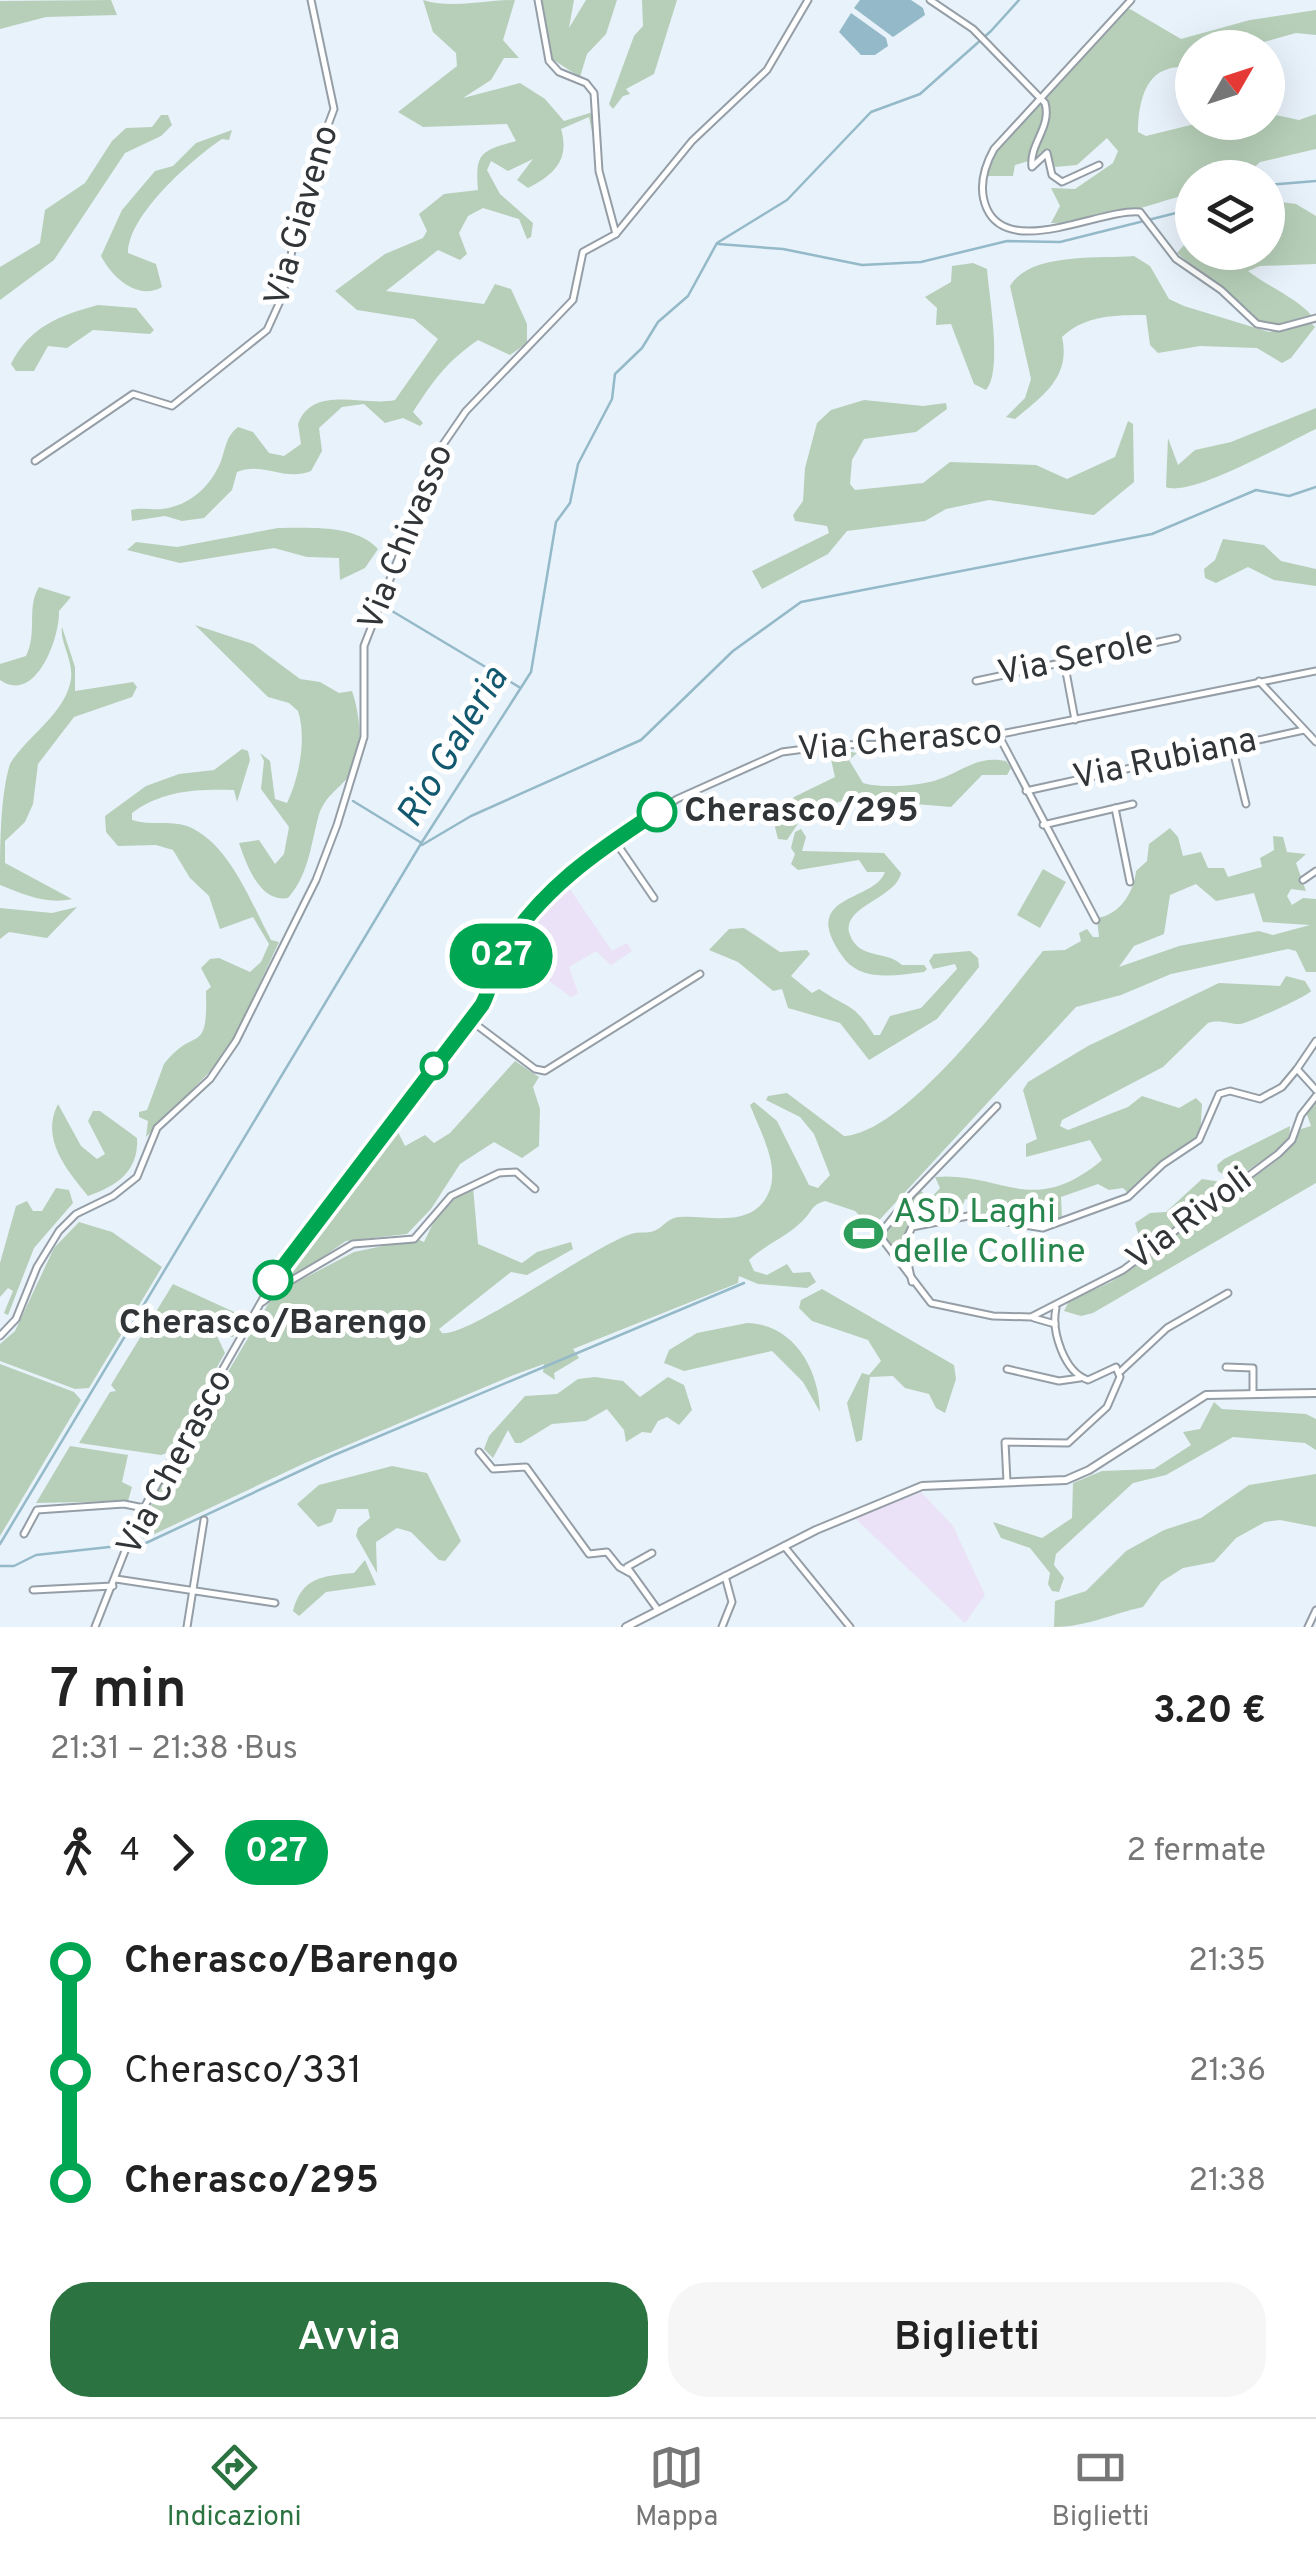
<!DOCTYPE html>
<html lang="it">
<head>
<meta charset="utf-8">
<style>
	:root { --surface:#fff; --page:#f6f6f6; --text:#222; --muted:#767676; --line:#e0e0e0; --accent:#2b7340 }
	body { margin:0; font-family:Overpass,sans-serif; background:var(--page); color:var(--text); height:100vh; display:flex; flex-direction:column; font-size:38px; white-space:nowrap }
	* { box-sizing:border-box; margin:0 }
	p { font-size:32px; color:var(--muted) }
	.icon { flex:none; width:55px; height:55px; fill:none; stroke:currentColor; stroke-width:2; stroke-linecap:round; stroke-linejoin:round }
	.map { position:relative; height:1627px; overflow:hidden }
	.details { display:flex; flex-direction:column; background:var(--surface); flex:1 }
	.details>* { flex:none }
	.badge { padding:0 20px; border-radius:32px; font-size:35px; line-height:65px }
	.needle { width:65px; rotate:51deg }
	.tools { position:absolute; left:1175px; top:30px; display:grid; gap:20px }
	.tools a { display:grid; place-items:center; width:110px; height:110px; border-radius:50%; background:var(--surface); box-shadow:0 10px 40px #0002; font-size:50px }
	.map>.badge { position:absolute; translate:-50% -50%; box-shadow:0 0 0 5px #fff }
	.legs { display:flex; align-items:center; gap:15px; height:110px; padding:0 50px; font-size:32px }
	.legs p { margin-inline-start:auto }
	.overview { display:flex; align-items:center; justify-content:space-between; height:170px; padding:0 50px }
	h1 { font-size:55px; font-weight:600; line-height:75px }
	.button { display:flex; gap:20px; margin-top:auto; padding:20px 50px }
	.button a { flex:1; height:115px; border-radius:40px; background:var(--accent); color:#fff; font-size:40px; font-weight:600; line-height:115px; text-align:center }
	.button a+a { background:var(--page); color:var(--text) }
	ul { padding:0 50px; list-style:none }
	li { display:flex; align-items:center; gap:35px; height:110px; font-size:38px }
	li i { display:grid; place-items:center; width:15px; height:100%; margin:0 12px; background:currentColor }
	li i::after { content:''; width:25px; height:25px; margin:-12px; border:8px solid; border-radius:50%; background:var(--surface) }
	li p { margin-inline-start:auto }
	li:first-child i { background:linear-gradient(#0000 50%,currentColor 0) }
	li:last-child i { background:linear-gradient(currentColor 50%,#0000 0) }
	.tabs { display:flex; justify-content:space-around; align-items:center; height:140px; border-top:2px solid var(--line); background:var(--surface); font-size:28px; color:var(--muted) }
	.tabs a { display:grid; justify-items:center; gap:5px }
	.tabs .current { color:var(--accent) }
	.map>svg:first-child { display:block }
	.industrial { fill:#ebe2f7 }
	.green { fill:#b7cfb9; fill-rule:evenodd }
	.water { fill:#94b9c8 }
	.lines { fill:none; stroke-linecap:round; stroke-linejoin:round }
	.stream { stroke:#94b9c8; stroke-width:2.5 }
	.minor-casing { stroke:#959ea6; stroke-width:9 }
	.secondary-casing { stroke:#959ea6; stroke-width:10 }
	.minor { stroke:#fff; stroke-width:5 }
	.secondary { stroke:#fff; stroke-width:6 }
	.line-1-casing { stroke:#fff; stroke-width:22 }
	.line-1 { stroke:#00a651; stroke-width:15 }
	.stop-1-dot { fill:#fff; stroke:#00a651; stroke-width:5 }
	.labels { text-anchor:middle; dominant-baseline:central; stroke-width:10; stroke-linejoin:round; paint-order:stroke }
	.street-label { font-size:35px; fill:#313538; stroke:#fff }
	.stop-label { font-size:35px; font-weight:bold; fill:#313538; stroke:#fff; text-anchor:start }
	.leisure-label { font-size:35px; fill:#27864d; stroke:#fff; text-anchor:start }
	.water-label { font-size:38px; font-style:italic; fill:#125970; stroke:#fff }
</style>
</head>
<body>
<div class="map">
<svg width="1316" height="1627" viewBox="0 0 1316 1627">
	<rect width="100%" height="100%" fill="#e8f2fa"/>
	<g class="industrial">
		<polygon points="565,882 612,951 627,943 632,951 611,965 596,951 569,967 578,993 571,997 511,953 511,945"/>
		<polygon points="921,1492 953,1526 985,1595 965,1623 855,1518"/>
	</g>
	<g class="green">
		<polygon points="111,0 117,15 46,17 0,29 0,1"/>
		<path d="M423 0C453 9 483 0 515 0L503 40 519 58H504L491 80 463 98 520 83 545 99 564 121 593 112 597 157 589 117 561 129C570 160 554 175 528 188L517 180 533 159 508 171 491 161 487 170 500 194 533 223 531 237 527 239 519 219 483 208 468 216 459 233 467 254 460 260 438 250 386 291 484 304 495 284 511 289 527 324V343L510 355 478 340C446 362 433 381 413 412L423 423 420 426 403 418 385 423 364 404 342 407 319 428 322 451 311 471C284 482 262 461 237 472L232 490 204 518 182 521 165 516 132 521 131 510C142 507 151 510 162 509 190 506 211 486 221 461 226 447 226 436 238 427L253 432 269 453 284 456 301 444 298 424C313 384 364 407 395 400L438 339 414 319 357 310 335 291 385 254 423 238 427 231 419 214 444 194 478 190C475 152 481 151 516 141L507 124 423 127 398 112 457 66 456 53 433 32Z"/>
		<polygon points="541,0 574,0 569,28 586,0 617,0 606,34 587,54 580,77 552,59"/>
		<polygon points="642,0 677,0 654,74 626,89 630,94 623,96 613,109 609,104 634,36 643,26"/>
		<path d="M1130 9 1181 39 1250 20 1316 10V35L1296 33 1246 47 1192 48V66C1184 68 1176 66 1168 69 1142 76 1138 111 1138 132L1146 136 1203 122H1268L1271 114 1299 120 1316 114V149L1260 162 1244 177 1192 178V193C1147 205 1099 224 1051 223L1060 206 1051 188 1075 189 1113 163 1118 151 1107 138 1077 165 1055 167 1048 152H1041L1035 159 1015 165 1013 176H986L1000 146 1124 10Z"/>
		<polygon points="161,115 168,115 172,125 161,136 125,153 54,260 0,300 0,267 40,243 45,210 85,183 112,141 126,128 152,127"/>
		<path d="M232 130 229 140 222 139C192 159 128 215 128 253L156 264 162 287C137 301 112 277 101 256L122 210 155 171 173 166 196 143Z"/>
		<path d="M1281 202 1296 204 1316 216V264L1260 266 1248 271C1267 286 1298 299 1311 315L1277 325 1262 324 1177 253 1192 236V252H1268V203Z"/>
		<path d="M1134 256 1150 266 1169 299 1184 306 1269 332 1311 323 1315 327 1291 358 1282 363 1257 348 1200 346 1158 353 1150 345 1146 315C1116 315 1085 315 1062 337 1071 377 1043 396 1015 419L1006 417 1025 398 1031 379 1010 286C1030 252 1098 259 1134 256Z"/>
		<path d="M973 263 987 269C989 296 1003 372 986 390L974 384 951 324 936 325 937 308 925 297 951 282 952 266Z"/>
		<path d="M98 305 136 308 154 330 150 334 93 330 67 348 48 346 34 371H16L11 364C29 327 60 315 98 305Z"/>
		<polygon points="864,400 923,406 946,403 947,409 916,432 864,439 852,460 850,484 855,490 923,483 950,462 1036,465 1067,479 1115,457 1128,421 1133,424 1134,482 1094,515 989,500 946,509 925,521 847,531 828,554 762,589 752,571 829,533 827,526 795,521 793,515 803,501 805,468 817,423 831,410"/>
		<path d="M1316 408V429C1288 442 1191 498 1166 487L1168 438 1178 465 1195 450 1231 442Z"/>
		<path d="M278 528C308 528 356 524 378 549L365 568 340 580 339 558 307 557 274 548 180 563 127 550 136 542 177 547Z"/>
		<polygon points="1223,539 1264,545 1281,561 1316,569 1316,586 1274,580 1248,567 1216,583 1205,578 1204,569 1215,560"/>
		<path d="M39 587 71 597 59 611C60 637 36 705 0 680V664L26 656C38 632 26 608 39 587Z"/>
		<path d="M195 625 253 644 300 679 320 682 339 693 352 691C360 714 365 755 350 775 339 789 323 797 318 818 311 845 308 876 288 898 260 903 247 866 239 843L259 840 275 864 284 854 289 827 261 789 264 761 260 753 270 761 275 799 287 803C299 778 307 738 298 711L289 703 268 697Z"/>
		<path d="M62 627 75 667V691L133 682 137 687 132 697 74 717 38 764 33 804 25 822 5 841V863L72 899C47 905 23 894 0 885 0 849 0 796 10 764 27 736 62 716 70 684 76 663 59 642 62 627Z"/>
		<path d="M242 749 248 751 250 760 237 802 234 790C197 789 163 790 132 813V820C150 826 169 820 187 826 229 842 251 903 271 940L279 942 227 1054 146 1137 148 1121 139 1117V1112L147 1110 164 1064C195 1024 208 1058 206 991L211 987 201 968 210 959 219 958 250 972 261 962 269 944 253 917 220 929 209 896 190 878 173 850 156 845 118 846 106 832 105 816 146 786 179 774 214 770Z"/>
		<path d="M834 749 857 753 849 760 863 783C884 789 925 786 945 777 968 767 980 756 1006 761L1011 768 1007 775H982L951 807 904 803 875 813C862 800 845 797 829 806L837 817 832 822 816 810 799 822 787 840 778 839 775 827 794 797 835 777 830 755Z"/>
		<path d="M1170 828 1178 837 1183 856 1201 852 1208 868H1224L1228 877 1262 867 1260 858 1274 850 1273 836 1283 837 1287 852 1306 854 1296 863 1306 891 1291 889 1287 896 1292 905 1303 898 1316 899V972H1306L1296 951 1288 949 1171 974 1121 995 1076 1007 872 1228 855 1211 825 1201C814 1204 813 1208 807 1216 790 1236 767 1243 749 1260L754 1271 767 1275 787 1264 793 1273 810 1272 816 1282 807 1288 758 1284 739 1276 738 1283 573 1349 579 1358 554 1373 555 1380 543 1372 544 1364 511 1376 305 1463 144 1539 139 1536 155 1495 274 1294 354 1252 417 1239 424 1242 442 1205 473 1187 478 1244 522 1263 537 1252 571 1242 573 1249 527 1275 511 1272 439 1329 442 1333C468 1338 591 1247 631 1234 638 1231 647 1234 654 1231 664 1227 668 1217 680 1217 708 1215 748 1228 766 1198 783 1170 761 1134 750 1105L754 1102 777 1121 809 1185 818 1188 830 1175 814 1134 800 1117 766 1100 768 1096 787 1093 844 1136C905 1133 1005 998 1043 951L1065 950 1081 941 1079 933 1087 929 1093 937H1099L1097 918C1120 915 1134 892 1136 871L1147 861 1149 844ZM1196 884 1216 901 1254 893 1263 922 1310 925 1273 935 1259 931 1179 946 1119 967 1134 946 1164 934 1170 895Z"/>
		<path d="M801 829 806 837 802 851 884 853 901 873C896 899 840 906 850 935 859 960 887 950 902 965H924L927 969 924 972C898 975 861 983 843 957 797 893 874 903 885 872H867L859 860 798 870 791 864 795 854 791 848 795 832Z"/>
		<polygon points="1043,869 1066,882 1040,928 1017,915"/>
		<polygon points="77,907 47,938 9,932 0,939 0,908 52,913"/>
		<path d="M744 928 780 952 807 950 810 954 791 976 812 993 819 989C850 1010 852 1001 874 1035H880L890 1016 921 1008 957 969 955 964 933 969 929 961 934 954 970 951 978 958 979 967 937 1019 869 1060 840 1023 788 1008 782 989 773 991 738 962 709 950 729 929Z"/>
		<path d="M1286 976 1305 981 1311 991C1308 996 1249 1023 1240 1024 1228 1024 1220 1019 1208 1023L1163 1067 1062 1120 1060 1126 1068 1130 1128 1107 1142 1096 1179 1108 1196 1098 1202 1104 1200 1137 1158 1163 1129 1194 1123 1188 1109 1190 1098 1184 1061 1197 1062 1220 1051 1225 1045 1212 1022 1211 1015 1219 975 1212 978 1201 965 1199 960 1213 929 1218 906 1231 902 1252 908 1270 885 1239 889 1225 919 1189 930 1199 940 1188 935 1177C1001 1171 1032 1219 1102 1160L1090 1140 1026 1157V1144L1037 1139 1023 1090 1028 1082 1088 1046 1219 983 1280 986Z"/>
		<polygon points="515,1061 539,1077 533,1087 540,1109 539,1146 522,1158 494,1142 460,1164 431,1209 407,1234 346,1241 274,1291 273,1285 386,1136 396,1128 405,1146 425,1135 434,1143 450,1133"/>
		<polygon points="1316,1099 1316,1183 1093,1313 1081,1316 1064,1311 1069,1301 1111,1282 1158,1249 1276,1161 1301,1129 1311,1126 1306,1112"/>
		<path d="M58 1104 81 1146 97 1159 105 1154 88 1121 93 1111H100L137 1138C139 1171 117 1186 88 1196 67 1170 40 1139 58 1104Z"/>
		<polygon points="1290,1126 1289,1141 1233,1181 1218,1171 1217,1165 1224,1159"/>
		<polygon points="1202,1179 1221,1182 1225,1189 1152,1244 1140,1239 1135,1223 1150,1213 1166,1212"/>
		<polygon points="56,1188 69,1190 73,1203 34,1248 8,1315 4,1313 13,1291 8,1288 0,1297 0,1263 16,1206 27,1201 33,1211 42,1211"/>
		<polygon points="79,1222 112,1232 162,1267 89,1388 75,1389 0,1361 0,1344 15,1331 54,1248"/>
		<polygon points="173,1284 245,1317 233,1337 217,1336 225,1353 196,1404 190,1406 191,1413 170,1452 161,1455 79,1443 110,1392 116,1391 111,1385"/>
		<polygon points="822,1289 954,1365 956,1379 945,1413 936,1408 929,1394 905,1388 893,1376 870,1377 862,1440 856,1442 847,1403 862,1373 869,1375 881,1361 868,1340 812,1321 799,1308 801,1300"/>
		<path d="M747 1323C793 1324 819 1368 820 1412L803 1382 772 1351 684 1371 664 1363 669 1350 697 1333Z"/>
		<polygon points="0,1364 74,1392 81,1400 0,1536"/>
		<polygon points="595,1377 623,1381 640,1397 668,1377 684,1385 692,1410 679,1425 667,1417 658,1421 651,1433 642,1432 626,1442 624,1430 607,1409 586,1421 552,1424 521,1443 515,1443 508,1430 493,1458 484,1449 489,1436 525,1396 557,1394 578,1379"/>
		<polygon points="1214,1402 1222,1409 1306,1414 1316,1419 1316,1450 1305,1443 1233,1437 1166,1475 1133,1483 1056,1554 1054,1565 1064,1578 1059,1592 1052,1591 1048,1584 1050,1573 1030,1548 1001,1538 993,1522 1042,1538 1072,1518 1073,1483 1102,1471 1154,1469 1191,1445 1183,1432 1200,1429"/>
		<polygon points="70,1446 128,1455 122,1482 132,1487 128,1501 36,1503"/>
		<polygon points="392,1466 427,1473 461,1541 445,1561 439,1560 411,1532 397,1528 376,1542 377,1573 356,1536 358,1528 370,1518 368,1509 337,1509 332,1522 318,1527 297,1504 319,1485"/>
		<path d="M1316 1474V1527L1280 1520 1265 1522 1236 1538 1214 1562 1183 1568 1161 1582 1143 1607C1111 1614 1086 1627 1054 1627L1055 1601 1086 1591 1126 1551 1164 1530 1201 1518 1249 1485Z"/>
		<path d="M365 1560 376 1585 326 1592 299 1616 293 1611C302 1577 322 1576 354 1573Z"/>
	</g>
	<g class="water">
		<polygon points="860,0 911,0 923,8 925,15 893,37 854,8"/>
		<polygon points="851,13 886,38 888,46 875,55 861,55 839,32"/>
	</g>
	<g class="lines">
		<g class="stream">
			<polyline points="1268,185 1316,181"/>
			<polyline points="718,244 783,249 862,265 921,262 1007,241 1060,242 1192,209"/>
			<polyline points="387,608 519,687"/>
			<polyline points="353,801 420,842"/>
			<polyline points="422,845 471,816 641,740 733,651 801,602 1152,534 1256,490 1289,496 1316,487"/>
			<polyline points="0,1544 422,842 531,672 556,522 570,503 578,464 612,399 615,374 642,348 658,322 688,296 717,243 787,200 871,112 920,94 991,31 1019,0"/>
			<polyline points="0,1566 14,1566 36,1555 146,1543 332,1456 744,1283"/>
		</g>
		<defs>
			<g id="minor">
				<polyline points="538,0 549,61 559,72 586,83 594,93 599,171 616,234"/>
				<path d="M930 0 973 29 1045 103C1052 127 1029 144 1032 167L1047 153 1052 175 1062 182 1099 165"/>
				<path d="M1131 0 994 149C984 167 978 189 987 209 1010 259 1102 208 1140 212L1176 259 1221 290 1257 324 1279 328 1316 318"/>
				<polyline points="35,461 133,394 172,406 267,330 282,297 307,181 334,109 311,0"/>
				<polyline points="1064,661 1075,720"/>
				<polyline points="976,681 1177,638"/>
				<polyline points="1259,681 1316,742"/>
				<polyline points="999,736 1096,920"/>
				<polyline points="1232,746 1246,804"/>
				<polyline points="1026,791 1304,730"/>
				<polyline points="1115,808 1130,882"/>
				<polyline points="1043,825 1133,804"/>
				<polyline points="615,841 654,898"/>
				<polyline points="1303,880 1316,871"/>
				<polyline points="470,1020 535,1069 545,1071 700,974"/>
				<polyline points="1316,1041 1297,1069 1316,1090"/>
				<polyline points="997,1106 911,1195 879,1235 931,1303 993,1316 1031,1317 1123,1270 1278,1154 1292,1140 1301,1115 1316,1096"/>
				<polyline points="912,1282 904,1244 912,1227 968,1216 1043,1228 1128,1197 1163,1164 1199,1140 1219,1094 1230,1091 1260,1099 1282,1087 1297,1069"/>
				<polyline points="263,1302 280,1287 353,1244 414,1239 451,1196 499,1173 516,1172 535,1189"/>
				<polyline points="1034,1318 1055,1324"/>
				<polyline points="0,1336 16,1319 37,1267 59,1231 76,1214 113,1196 137,1177 157,1128 210,1079 236,1041 316,880 337,825 364,737 364,646 442,446 466,411 573,300 583,252 616,234 692,141 767,70 808,0"/>
				<polyline points="1226,1367 1253,1368 1253,1392"/>
				<polyline points="1007,1369 1059,1381 1080,1378"/>
				<polyline points="1121,1371 1167,1328 1228,1293"/>
				<polyline points="479,1452 493,1469 526,1467 589,1554 607,1552 619,1567 630,1573"/>
				<path d="M1007 1482 1005 1442 1068 1443 1107 1407 1120 1377 1116 1367 1088 1380C1064 1372 1051 1331 1056 1308"/>
				<polyline points="24,1534 37,1510 124,1504 144,1508"/>
				<polyline points="784,1546 850,1627"/>
				<polyline points="652,1553 627,1567 658,1610"/>
				<polyline points="116,1579 275,1603"/>
				<polyline points="33,1590 113,1586"/>
				<polyline points="95,1627 138,1518 285,1260 477,1012 505,949 557,883 677,799 782,752 835,745 956,743 1316,671"/>
				<polyline points="187,1627 204,1520"/>
				<polyline points="722,1627 732,1602 725,1576"/>
				<polyline points="1308,1627 1316,1610"/>
			</g>
			<polyline id="secondary" points="626,1627 816,1530 922,1486 1066,1480 1089,1470 1206,1395 1316,1393"/>
		</defs>
		<use href="#minor" class="minor-casing"/>
		<use href="#secondary" class="secondary-casing"/>
		<use href="#minor" class="minor"/>
		<use href="#secondary" class="secondary"/>
	</g>
	<g class="lines">
		<defs>
			<path id="line-1" d="M273 1280 482 1005C491 989 492 970 502 954 538 891 597 851 657 812"/>
		</defs>
		<use href="#line-1" class="line-1-casing"/>
		<use href="#line-1" class="line-1"/>
	</g>
	<defs>
		<symbol id="stadium-bare" viewBox="-9 -9 18 18"><path d="M0-5a6.5 5 0 1 0 0 10a6.5 5 0 1 0 0-10ZM-3.5-1.8h7v3.6h-7Z" fill="#2e9e5b" stroke="#fff" stroke-width="2.5" paint-order="stroke"/></symbol>
	</defs>
	<g fill-rule="evenodd">
		<use href="#stadium-bare" x="836" y="1206" width="55" height="55"/>
	</g>
	<g class="stop-1-dot">
		<circle cx="657" cy="812" r="18"/>
		<circle cx="434" cy="1066" r="12"/>
		<circle cx="273" cy="1280" r="18"/>
	</g>
	<g class="labels">
		<g class="street-label">
			<text transform="translate(303 216) rotate(-74)">Via Giaveno</text>
			<text transform="translate(407 538) rotate(-68)">Via Chivasso</text>
			<text transform="translate(1076 659) rotate(-12)">Via Serole</text>
			<text transform="translate(900 742) rotate(-5)">Via Cherasco</text>
			<text transform="translate(1165 760) rotate(-12)">Via Rubiana</text>
			<text transform="translate(1190 1220) rotate(-37)">Via Rivoli</text>
			<text transform="translate(176 1463) rotate(-62)">Via Cherasco</text>
		</g>
		<g class="stop-label">
			<text x="684" y="812">Cherasco/295</text>
			<text x="273" y="1324" text-anchor="middle">Cherasco/Barengo</text>
		</g>
		<g class="leisure-label">
			<text x="893" y="1213">ASD Laghi<tspan x="893" dy="40">delle Colline</tspan></text>
		</g>
		<g class="water-label">
			<text transform="translate(454 748) rotate(-59)">Rio Galeria</text>
		</g>
	</g>
</svg>
<div class="tools">
<a><svg class="needle" viewBox="-14 -14 28 28"><path d="M0-13l5 13h-10z" fill="#e53935"/><path d="M0 13l5-13h-10z" fill="#767676"/></svg></a>
<a><svg class="icon" aria-label="layers" viewBox="0 0 24 24"><path d="M12 4l9 5-9 5-9-5zM3 14l9 5 9-5"/></svg></a>
</div>
<b class="badge" style="left:501px;top:956px;background:#00a651;color:#fff">027</b>
</div>
<section class="details">
<div class="overview"><div><h1>7 min</h1><p>21:31 – 21:38 · Bus</p></div><b>3.20 €</b></div>
<div class="legs"><svg class="icon" aria-label="walk" viewBox="0 0 24 24"><circle cx="13" cy="4" r="2"/><path d="M13 8l-2 6 4 7M11 14l-3 7M7 12l3-4h3l4 4"/></svg>4<svg class="icon" aria-label="forward" viewBox="0 0 24 24"><path d="M9 5l7 7-7 7"/></svg><b class="badge" style="background:#00a651;color:#fff">027</b><p>2 fermate</p></div>
<ul>
<li><i style="color:#00a651"></i><b>Cherasco/Barengo</b><p>21:35</p></li>
<li><i style="color:#00a651"></i><span>Cherasco/331</span><p>21:36</p></li>
<li><i style="color:#00a651"></i><b>Cherasco/295</b><p>21:38</p></li>
</ul>
<div class="button"><a>Avvia</a><a>Biglietti</a></div>
</section>
<nav class="tabs">
<a class="current"><svg class="icon" aria-label="directions" viewBox="0 0 24 24"><path d="M12 3l9 9-9 9-9-9zM9 14v-3h6M13 9l2 2-2 2"/></svg>Indicazioni</a>
<a><svg class="icon" aria-label="map" viewBox="0 0 24 24"><path d="M3 6l6-2 6 2 6-2v14l-6 2-6-2-6 2zM9 4v14M15 6v14"/></svg>Mappa</a>
<a><svg class="icon" aria-label="tickets" viewBox="0 0 24 24"><path d="M3 7h18v10H3zM15 7v10"/></svg>Biglietti</a>
</nav>
</body>
</html>
